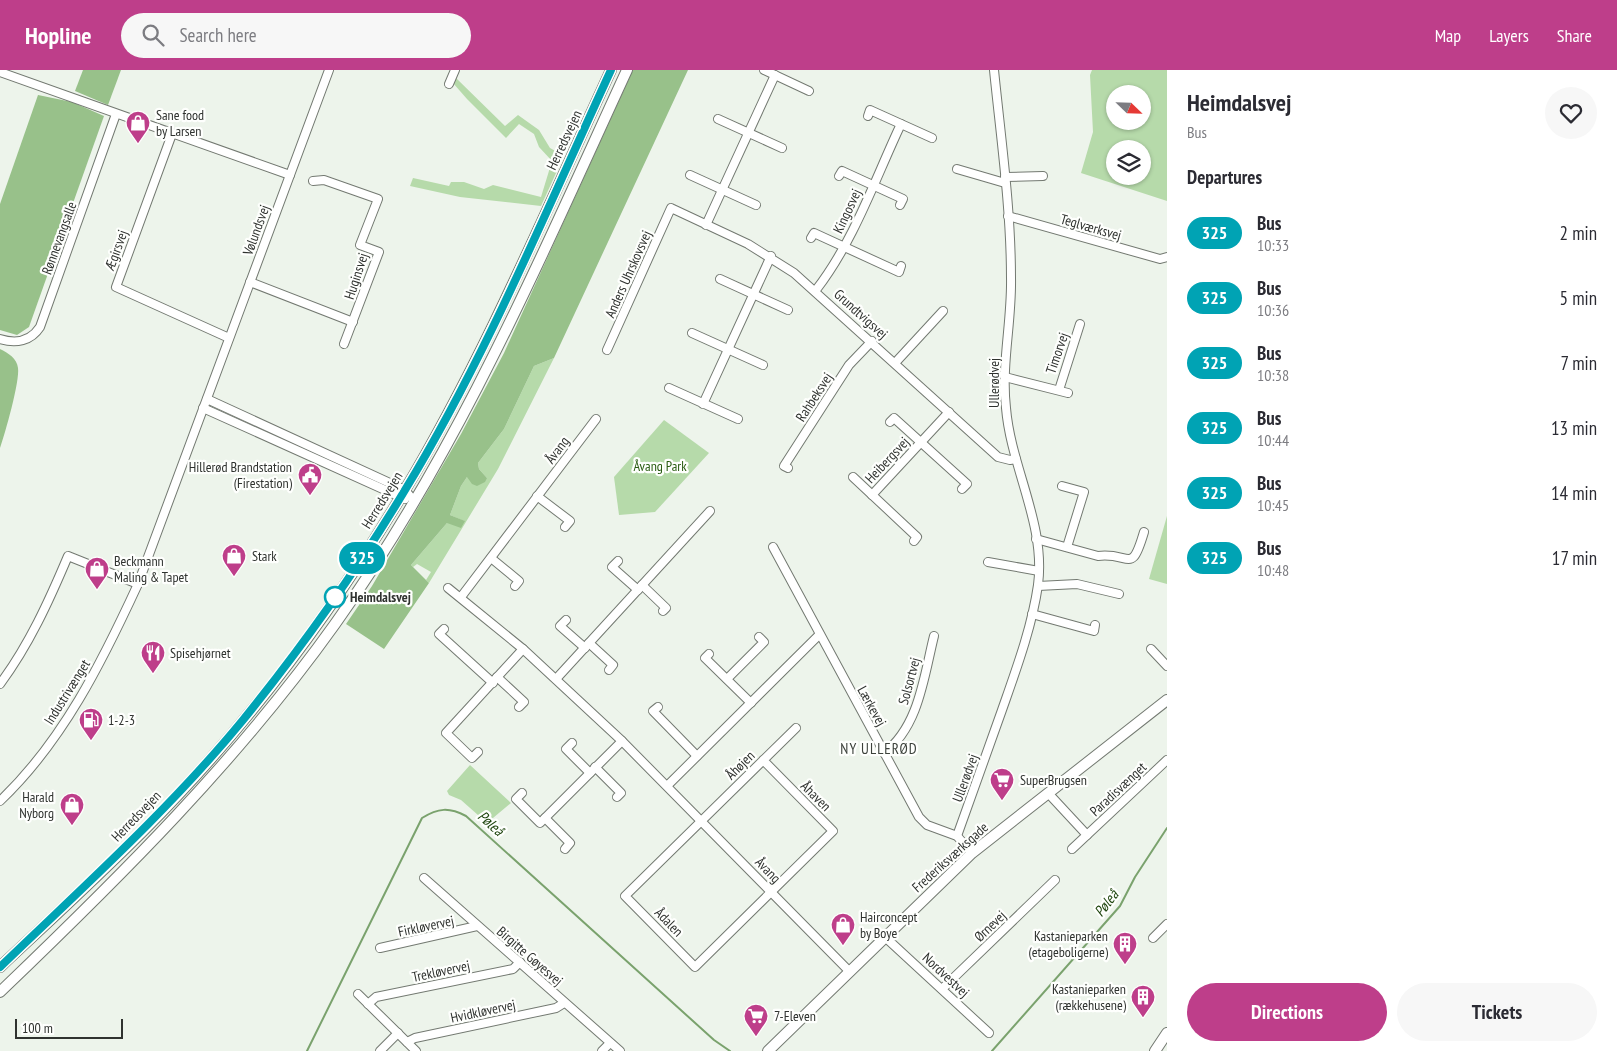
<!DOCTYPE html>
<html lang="en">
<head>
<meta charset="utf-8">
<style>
	:root { --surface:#fff; --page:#f7f7f7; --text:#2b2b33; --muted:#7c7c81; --accent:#be3e8a }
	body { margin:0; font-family:"PT Sans Narrow",sans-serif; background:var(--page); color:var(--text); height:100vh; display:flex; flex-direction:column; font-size:19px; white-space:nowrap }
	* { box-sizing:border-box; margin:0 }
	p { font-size:16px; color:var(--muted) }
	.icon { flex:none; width:28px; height:28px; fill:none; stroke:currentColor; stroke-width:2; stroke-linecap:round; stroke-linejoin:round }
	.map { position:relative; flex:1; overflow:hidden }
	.side { display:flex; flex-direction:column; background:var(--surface); width:450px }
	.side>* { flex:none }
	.badge { padding:0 10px; border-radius:16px; font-size:18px; line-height:32px }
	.needle { width:32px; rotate:113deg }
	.buttons { position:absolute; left:1106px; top:15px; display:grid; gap:10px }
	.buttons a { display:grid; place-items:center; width:45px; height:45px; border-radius:50%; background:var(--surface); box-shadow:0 1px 4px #0004; font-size:25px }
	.scale { position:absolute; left:15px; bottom:12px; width:108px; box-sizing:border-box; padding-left:5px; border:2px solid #2f322f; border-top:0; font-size:14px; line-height:18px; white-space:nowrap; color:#2f322f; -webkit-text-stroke:4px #fefffd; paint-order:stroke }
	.map>.badge { position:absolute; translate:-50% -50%; box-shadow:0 0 0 2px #fff }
	h2 { padding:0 20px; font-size:19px; line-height:45px }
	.round { display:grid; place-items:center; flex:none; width:52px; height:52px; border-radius:26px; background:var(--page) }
	.summary { display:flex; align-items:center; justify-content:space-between; height:85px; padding:0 20px }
	h1 { font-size:24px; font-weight:600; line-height:38px }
	.primary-button { display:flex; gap:10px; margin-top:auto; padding:10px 20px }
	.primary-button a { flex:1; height:58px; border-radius:30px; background:var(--accent); color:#fff; font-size:20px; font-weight:600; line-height:58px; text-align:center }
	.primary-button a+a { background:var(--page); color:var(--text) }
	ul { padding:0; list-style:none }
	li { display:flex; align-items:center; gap:15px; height:65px; padding:0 20px }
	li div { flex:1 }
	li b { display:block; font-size:19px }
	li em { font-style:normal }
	li .badge { min-width:55px; font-weight:700; text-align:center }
	header { display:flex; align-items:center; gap:30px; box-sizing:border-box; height:70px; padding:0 25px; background:var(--accent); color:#fff }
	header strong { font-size:24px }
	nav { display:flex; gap:28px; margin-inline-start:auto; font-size:18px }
	.search { width:350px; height:45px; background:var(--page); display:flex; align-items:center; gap:12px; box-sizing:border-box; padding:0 18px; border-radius:28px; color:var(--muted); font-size:19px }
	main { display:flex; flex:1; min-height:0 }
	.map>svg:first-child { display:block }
	.green { fill:#b6daaa; fill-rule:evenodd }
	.forest { fill:#98c18a }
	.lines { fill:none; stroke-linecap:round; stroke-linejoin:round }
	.stream { stroke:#7aa26d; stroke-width:2 }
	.minor-casing { stroke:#737971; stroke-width:10 }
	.tertiary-casing { stroke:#737971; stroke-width:12 }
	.minor { stroke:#fff; stroke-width:8 }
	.tertiary { stroke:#fff; stroke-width:10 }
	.line-casing { stroke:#fff; stroke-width:11 }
	.line { stroke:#00a3b4; stroke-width:8 }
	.stop-dot { fill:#fff; stroke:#00a3b4; stroke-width:2.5 }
	.labels { text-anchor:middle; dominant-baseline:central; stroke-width:4.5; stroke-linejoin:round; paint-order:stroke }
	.poi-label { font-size:14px; fill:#2f322f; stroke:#fefffd; text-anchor:start }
	.street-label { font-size:14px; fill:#2f322f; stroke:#fefffd }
	.park-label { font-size:14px; fill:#285b10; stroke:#fefffd }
	.stop-label { font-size:14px; font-weight:bold; fill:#2f322f; stroke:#fefffd; text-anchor:start }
	.neighbourhood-label { font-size:15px; letter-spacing:1px; fill:#3c413b; stroke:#fefffd }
	.water-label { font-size:15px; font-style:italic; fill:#1d440c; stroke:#fefffd }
</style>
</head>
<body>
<header>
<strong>Hopline</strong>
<div class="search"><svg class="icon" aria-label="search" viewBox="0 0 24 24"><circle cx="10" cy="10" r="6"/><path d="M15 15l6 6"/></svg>Search here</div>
<nav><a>Map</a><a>Layers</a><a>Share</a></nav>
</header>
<main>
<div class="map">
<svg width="1167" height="981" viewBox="0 0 1167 981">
	<rect width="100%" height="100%" fill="#edf4eb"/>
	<g class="green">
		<path d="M1092 0H1167V131L1081 103 1093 62 1090 5ZM1115 24H1142V51H1115ZM1115 79H1142V106H1115Z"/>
		<polygon points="456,8 505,56 518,45 539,60 550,78 559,83 562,90 541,136 460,127 410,116 413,108 449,116 451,112 464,112 484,119 493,115 541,127 552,91 539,77 534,64 519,54 506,68 467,29 453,13"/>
		<polygon points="554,288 498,399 429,513 426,510 431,502 417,494 413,497 411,495 447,453 464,451 450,445 461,416 467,407 487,408 479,399 478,393 504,359 534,296"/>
		<polygon points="664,350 709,383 655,442 619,445 614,407"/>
		<polygon points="1167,446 1167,514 1149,509"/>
		<polygon points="470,695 511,733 487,753 461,730 449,725 447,721"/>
	</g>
	<g class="forest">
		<polygon points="83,0 121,0 108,35 75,21"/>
		<polygon points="633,0 688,0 554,288 534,296 504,359 478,393 479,399 487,408 485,412 477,416 472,414 467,407 461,416 450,445 465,451 461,458 447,453 411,495 429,513 384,579 346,554 372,516 461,364 504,283"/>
		<polygon points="38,25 72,32 104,46 29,257 17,265 0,260 0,134"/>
		<path d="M0 279C8 283 17 288 18 298 20 311 5 364 0 378Z"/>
	</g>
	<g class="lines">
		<g class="stream">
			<path d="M307 981 422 748C438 738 449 737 466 746L714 970 730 981"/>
			<polyline points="992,981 1120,836 1135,807 1167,758"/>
		</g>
		<defs>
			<g id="minor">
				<polyline points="764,0 809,21"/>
				<polyline points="0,2 290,105"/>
				<polyline points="449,14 455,0"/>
				<polyline points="868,46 870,40 932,68"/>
				<polyline points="718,49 782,78"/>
				<polyline points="172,64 116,217 229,268"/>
				<polyline points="957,99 1005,113"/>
				<polyline points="690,105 756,135"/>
				<polyline points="839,106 842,101 903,129 900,135"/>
				<polyline points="1005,107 1043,106"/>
				<polyline points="313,111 324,110 378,129 360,175 379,182 344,274"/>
				<polyline points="1008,146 1160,189 1167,187"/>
				<polyline points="706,155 775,5"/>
				<polyline points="811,168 814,163 899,202 901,196"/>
				<polyline points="720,209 788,240"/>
				<polyline points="250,212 353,252"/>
				<path d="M816 220C854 171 875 109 901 54"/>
				<polyline points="692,263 763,295"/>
				<path d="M0 269C16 274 31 271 40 257L116 44"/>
				<polyline points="607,280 671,138 748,174 794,203 998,387 1010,390 1016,389"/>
				<polyline points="895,293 943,241"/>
				<polyline points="1005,307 1068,323"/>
				<polyline points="669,318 738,349"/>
				<polyline points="1059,320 1080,254"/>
				<polyline points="207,329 405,420 414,431"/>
				<polyline points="703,334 771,186"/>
				<polyline points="203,338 405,429"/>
				<polyline points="890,352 894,348 967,414 962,419"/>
				<polyline points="788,398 784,396 849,295 872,271"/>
				<polyline points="853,407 917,467 914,471"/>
				<polyline points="1062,416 1084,422 1067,477"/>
				<polyline points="872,425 949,342"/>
				<polyline points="537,426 570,451 565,457"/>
				<path d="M1036 469 1098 486C1131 482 1131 506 1144 462"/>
				<polyline points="773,477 919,747 927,755 957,766 972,783"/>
				<polyline points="491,488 519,511 515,516"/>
				<polyline points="618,491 612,497 638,520"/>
				<polyline points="988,492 1039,501"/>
				<polyline points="642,515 666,538 663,541"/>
				<polyline points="1038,516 1077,514 1119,524"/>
				<polyline points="448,518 523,579 622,671 850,902"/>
				<polyline points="461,527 596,349"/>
				<polyline points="1032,544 1094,561 1095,555"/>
				<polyline points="566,550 560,556 585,578"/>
				<polyline points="444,559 439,564 493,613"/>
				<polyline points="589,573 613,595 609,600"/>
				<polyline points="1151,579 1167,596"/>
				<polyline points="709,584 705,588 751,633"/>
				<polyline points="497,607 524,632 519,637"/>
				<polyline points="556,609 710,441"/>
				<polyline points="727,609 764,572 759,567"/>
				<path d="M0 614C29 575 49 531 68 486L138 514"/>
				<polyline points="658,637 653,641 697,686"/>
				<polyline points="572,673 566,679 590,703"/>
				<polyline points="478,682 472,688 446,663 523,579"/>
				<path d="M884 683C919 657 924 606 934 566"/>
				<polyline points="763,690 833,761 695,897 625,826 796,658"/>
				<polyline points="595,697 621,723 617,727"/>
				<polyline points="668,715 819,565"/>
				<polyline points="522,723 516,729 540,753 622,671"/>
				<polyline points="1048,723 1087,765"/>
				<path d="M0 731C63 671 102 592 138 514L329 0"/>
				<polyline points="545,748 570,773 565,779"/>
				<path d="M957 766C972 724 987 682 1002 640 1016 600 1032 557 1038 515 1046 454 1011 398 1006 338 1001 295 1012 251 1011 208 1011 139 1001 69 994 0"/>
				<polyline points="1072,779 1167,690"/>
				<polyline points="424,808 620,981"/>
				<polyline points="885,867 989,963"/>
				<polyline points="1153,868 1167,854"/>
				<polyline points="380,878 477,856"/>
				<polyline points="942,919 1055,810"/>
				<polyline points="358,924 416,981"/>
				<polyline points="368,934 376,927 513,899 520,892"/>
				<polyline points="407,972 415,968 556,938 564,933"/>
				<polyline points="380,981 398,963"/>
				<polyline points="602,981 610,973"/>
			</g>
			<g id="tertiary">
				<path d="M0 897C48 852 97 807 144 760 244 660 332 542 405 420 485 286 546 141 611 0"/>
				<path d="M0 922C120 807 238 690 335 554 458 382 539 191 627 0"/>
				<polyline points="768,981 972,783 1167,630"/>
				<polyline points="1155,981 1167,963"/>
			</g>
		</defs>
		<use href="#minor" class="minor-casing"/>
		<use href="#tertiary" class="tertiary-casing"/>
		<use href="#minor" class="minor"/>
		<use href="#tertiary" class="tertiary"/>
	</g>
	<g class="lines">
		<defs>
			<path id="line" d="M0 897C83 817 169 740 243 650 302 577 357 500 405 420 486 287 546 141 611 0"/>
		</defs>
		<use href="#line" class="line-casing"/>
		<use href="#line" class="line"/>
	</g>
	<defs>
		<symbol id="shop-pin" viewBox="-11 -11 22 30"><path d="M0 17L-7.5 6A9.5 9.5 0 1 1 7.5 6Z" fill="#be3e8a" stroke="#fefffd"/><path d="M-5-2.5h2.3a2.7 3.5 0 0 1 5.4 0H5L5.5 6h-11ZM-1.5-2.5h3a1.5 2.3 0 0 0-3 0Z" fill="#fff"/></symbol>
		<symbol id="civic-pin" viewBox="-11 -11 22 30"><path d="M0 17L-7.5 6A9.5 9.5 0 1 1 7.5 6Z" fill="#be3e8a" stroke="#fefffd"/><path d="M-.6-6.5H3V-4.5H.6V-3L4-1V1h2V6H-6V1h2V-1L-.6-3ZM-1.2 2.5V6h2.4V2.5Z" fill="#fff"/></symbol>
		<symbol id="restaurant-pin" viewBox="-11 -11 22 30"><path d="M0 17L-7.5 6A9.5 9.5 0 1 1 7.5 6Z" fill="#be3e8a" stroke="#fefffd"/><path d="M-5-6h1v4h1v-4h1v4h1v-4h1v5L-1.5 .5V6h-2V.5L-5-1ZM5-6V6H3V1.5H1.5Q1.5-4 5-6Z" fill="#fff"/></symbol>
		<symbol id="fuel-pin" viewBox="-11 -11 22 30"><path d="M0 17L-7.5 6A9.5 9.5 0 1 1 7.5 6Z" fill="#be3e8a" stroke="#fefffd"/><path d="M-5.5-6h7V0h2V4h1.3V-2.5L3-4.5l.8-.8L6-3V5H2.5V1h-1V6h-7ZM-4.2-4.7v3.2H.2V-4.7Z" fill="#fff"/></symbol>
		<symbol id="supermarket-pin" viewBox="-11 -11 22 30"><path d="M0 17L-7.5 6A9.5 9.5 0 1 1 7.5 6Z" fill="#be3e8a" stroke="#fefffd"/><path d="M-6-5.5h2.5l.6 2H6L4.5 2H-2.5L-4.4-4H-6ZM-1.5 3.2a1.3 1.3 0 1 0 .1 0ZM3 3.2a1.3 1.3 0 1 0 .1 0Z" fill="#fff"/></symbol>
		<symbol id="building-pin" viewBox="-11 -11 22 30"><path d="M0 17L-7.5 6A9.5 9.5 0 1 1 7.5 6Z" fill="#be3e8a" stroke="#fefffd"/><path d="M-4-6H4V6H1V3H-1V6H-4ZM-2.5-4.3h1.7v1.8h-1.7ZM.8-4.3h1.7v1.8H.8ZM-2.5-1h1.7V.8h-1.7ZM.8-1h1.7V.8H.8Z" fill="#fff"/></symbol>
	</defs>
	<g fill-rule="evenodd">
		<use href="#shop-pin" x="124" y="39" width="28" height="38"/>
		<use href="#civic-pin" x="296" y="391" width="28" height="38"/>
		<use href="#shop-pin" x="220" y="472" width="28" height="38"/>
		<use href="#shop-pin" x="83" y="485" width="28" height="38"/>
		<use href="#restaurant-pin" x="139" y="569" width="28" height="38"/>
		<use href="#fuel-pin" x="77" y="636" width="28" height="38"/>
		<use href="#supermarket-pin" x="988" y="696" width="28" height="38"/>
		<use href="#shop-pin" x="58" y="721" width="28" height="38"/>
		<use href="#shop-pin" x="829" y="841" width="28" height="38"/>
		<use href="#building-pin" x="1111" y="860" width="28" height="38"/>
		<use href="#building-pin" x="1129" y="913" width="28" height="38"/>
		<use href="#supermarket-pin" x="742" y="932" width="28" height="38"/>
	</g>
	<circle class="stop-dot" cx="335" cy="527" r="10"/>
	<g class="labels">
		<g class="poi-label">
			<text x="156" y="45">Sane food<tspan x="156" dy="16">by Larsen</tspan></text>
			<text x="292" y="397" text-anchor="end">Hillerød Brandstation<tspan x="292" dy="16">(Firestation)</tspan></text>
			<text x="252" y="486">Stark</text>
			<text x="114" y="491">Beckmann<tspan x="114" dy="16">Maling &amp; Tapet</tspan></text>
			<text x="170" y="583">Spisehjørnet</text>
			<text x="108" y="650">1-2-3</text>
			<text x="1020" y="710">SuperBrugsen</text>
			<text x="54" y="727" text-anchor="end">Harald<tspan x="54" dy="16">Nyborg</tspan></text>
			<text x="860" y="847">Hairconcept<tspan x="860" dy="16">by Boye</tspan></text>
			<text x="1108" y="866" text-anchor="end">Kastanieparken<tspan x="1108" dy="16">(etageboligerne)</tspan></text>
			<text x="1126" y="919" text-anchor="end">Kastanieparken<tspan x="1126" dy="16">(rækkehusene)</tspan></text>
			<text x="774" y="946">7-Eleven</text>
		</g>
		<g class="street-label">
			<text transform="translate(564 70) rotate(-65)">Herredsvejen</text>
			<text transform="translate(847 141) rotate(-65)">Kingosvej</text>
			<text transform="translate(1091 157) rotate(16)">Teglværksvej</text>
			<text transform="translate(256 160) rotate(-70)">Vølundsvej</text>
			<text transform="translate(59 168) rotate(-70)">Rønnevangsalle</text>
			<text transform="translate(116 180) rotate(-70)">Ægirsvej</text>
			<text transform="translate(628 204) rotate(-66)">Anders Uhrskovsvej</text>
			<text transform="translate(356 206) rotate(-72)">Huginsvej</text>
			<text transform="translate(861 244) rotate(42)">Grundtvigsvej</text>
			<text transform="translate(1057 283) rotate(-71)">Timorvej</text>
			<text transform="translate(994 313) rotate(-90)">Ullerødvej</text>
			<text transform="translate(814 327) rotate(-57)">Rahbeksvej</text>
			<text transform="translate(557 380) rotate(-53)">Åvang</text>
			<text transform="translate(887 390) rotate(-47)">Heibergsvej</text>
			<text transform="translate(382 430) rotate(-58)">Herredsvejen</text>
			<text transform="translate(909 611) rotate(-75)">Solsortvej</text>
			<text transform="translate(67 622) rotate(-58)">Industrivænget</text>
			<text transform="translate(872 636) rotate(61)">Lærkevej</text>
			<text transform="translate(740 695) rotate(-45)">Åhøjen</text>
			<text transform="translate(965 708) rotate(-70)">Ullerødvej</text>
			<text transform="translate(1118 719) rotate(-43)">Paradisvænget</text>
			<text transform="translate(816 726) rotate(45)">Åhaven</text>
			<text transform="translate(136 746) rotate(-46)">Herredsvejen</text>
			<text transform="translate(950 787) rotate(-42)">Frederiksværksgade</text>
			<text transform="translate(768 800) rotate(46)">Åvang</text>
			<text transform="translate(669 852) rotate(46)">Ådalen</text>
			<text transform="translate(426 856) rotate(-12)">Firkløvervej</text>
			<text transform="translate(990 856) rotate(-44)">Ørnevej</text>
			<text transform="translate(530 886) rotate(41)">Birgitte Gøyesvej</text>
			<text transform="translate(441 901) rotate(-12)">Trekløvervej</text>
			<text transform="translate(946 905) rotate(43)">Nordvestvej</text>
			<text transform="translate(483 941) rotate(-12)">Hvidkløvervej</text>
		</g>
		<g class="park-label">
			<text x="660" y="396">Åvang Park</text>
		</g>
		<g class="stop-label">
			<text x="350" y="527">Heimdalsvej</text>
		</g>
		<g class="neighbourhood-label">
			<text x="879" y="678">NY ULLERØD</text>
		</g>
		<g class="water-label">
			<text transform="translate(491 753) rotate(42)">Pøleå</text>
			<text transform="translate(1106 833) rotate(-52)">Pøleå</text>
		</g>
	</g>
</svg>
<div class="buttons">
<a><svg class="needle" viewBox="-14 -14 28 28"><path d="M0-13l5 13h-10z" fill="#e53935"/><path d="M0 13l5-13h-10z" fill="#7c7c81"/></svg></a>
<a><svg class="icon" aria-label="layers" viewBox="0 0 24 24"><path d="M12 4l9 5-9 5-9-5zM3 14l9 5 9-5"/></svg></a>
</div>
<div class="scale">100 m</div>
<b class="badge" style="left:362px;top:488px;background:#00a3b4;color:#fff">325</b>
</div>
<section class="side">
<div class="summary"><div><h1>Heimdalsvej</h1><p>Bus</p></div><a class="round"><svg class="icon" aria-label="heart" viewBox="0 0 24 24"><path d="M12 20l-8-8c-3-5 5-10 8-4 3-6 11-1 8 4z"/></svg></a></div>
<h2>Departures</h2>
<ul>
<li><span class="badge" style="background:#00a3b4;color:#fff">325</span><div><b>Bus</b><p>10:33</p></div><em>2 min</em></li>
<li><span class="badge" style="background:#00a3b4;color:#fff">325</span><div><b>Bus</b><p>10:36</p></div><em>5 min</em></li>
<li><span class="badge" style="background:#00a3b4;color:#fff">325</span><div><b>Bus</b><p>10:38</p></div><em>7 min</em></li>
<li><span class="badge" style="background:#00a3b4;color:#fff">325</span><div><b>Bus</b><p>10:44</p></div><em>13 min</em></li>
<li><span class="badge" style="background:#00a3b4;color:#fff">325</span><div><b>Bus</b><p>10:45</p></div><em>14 min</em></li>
<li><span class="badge" style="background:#00a3b4;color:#fff">325</span><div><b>Bus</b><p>10:48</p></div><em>17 min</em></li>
</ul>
<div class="primary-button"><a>Directions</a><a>Tickets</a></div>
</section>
</main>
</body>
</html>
